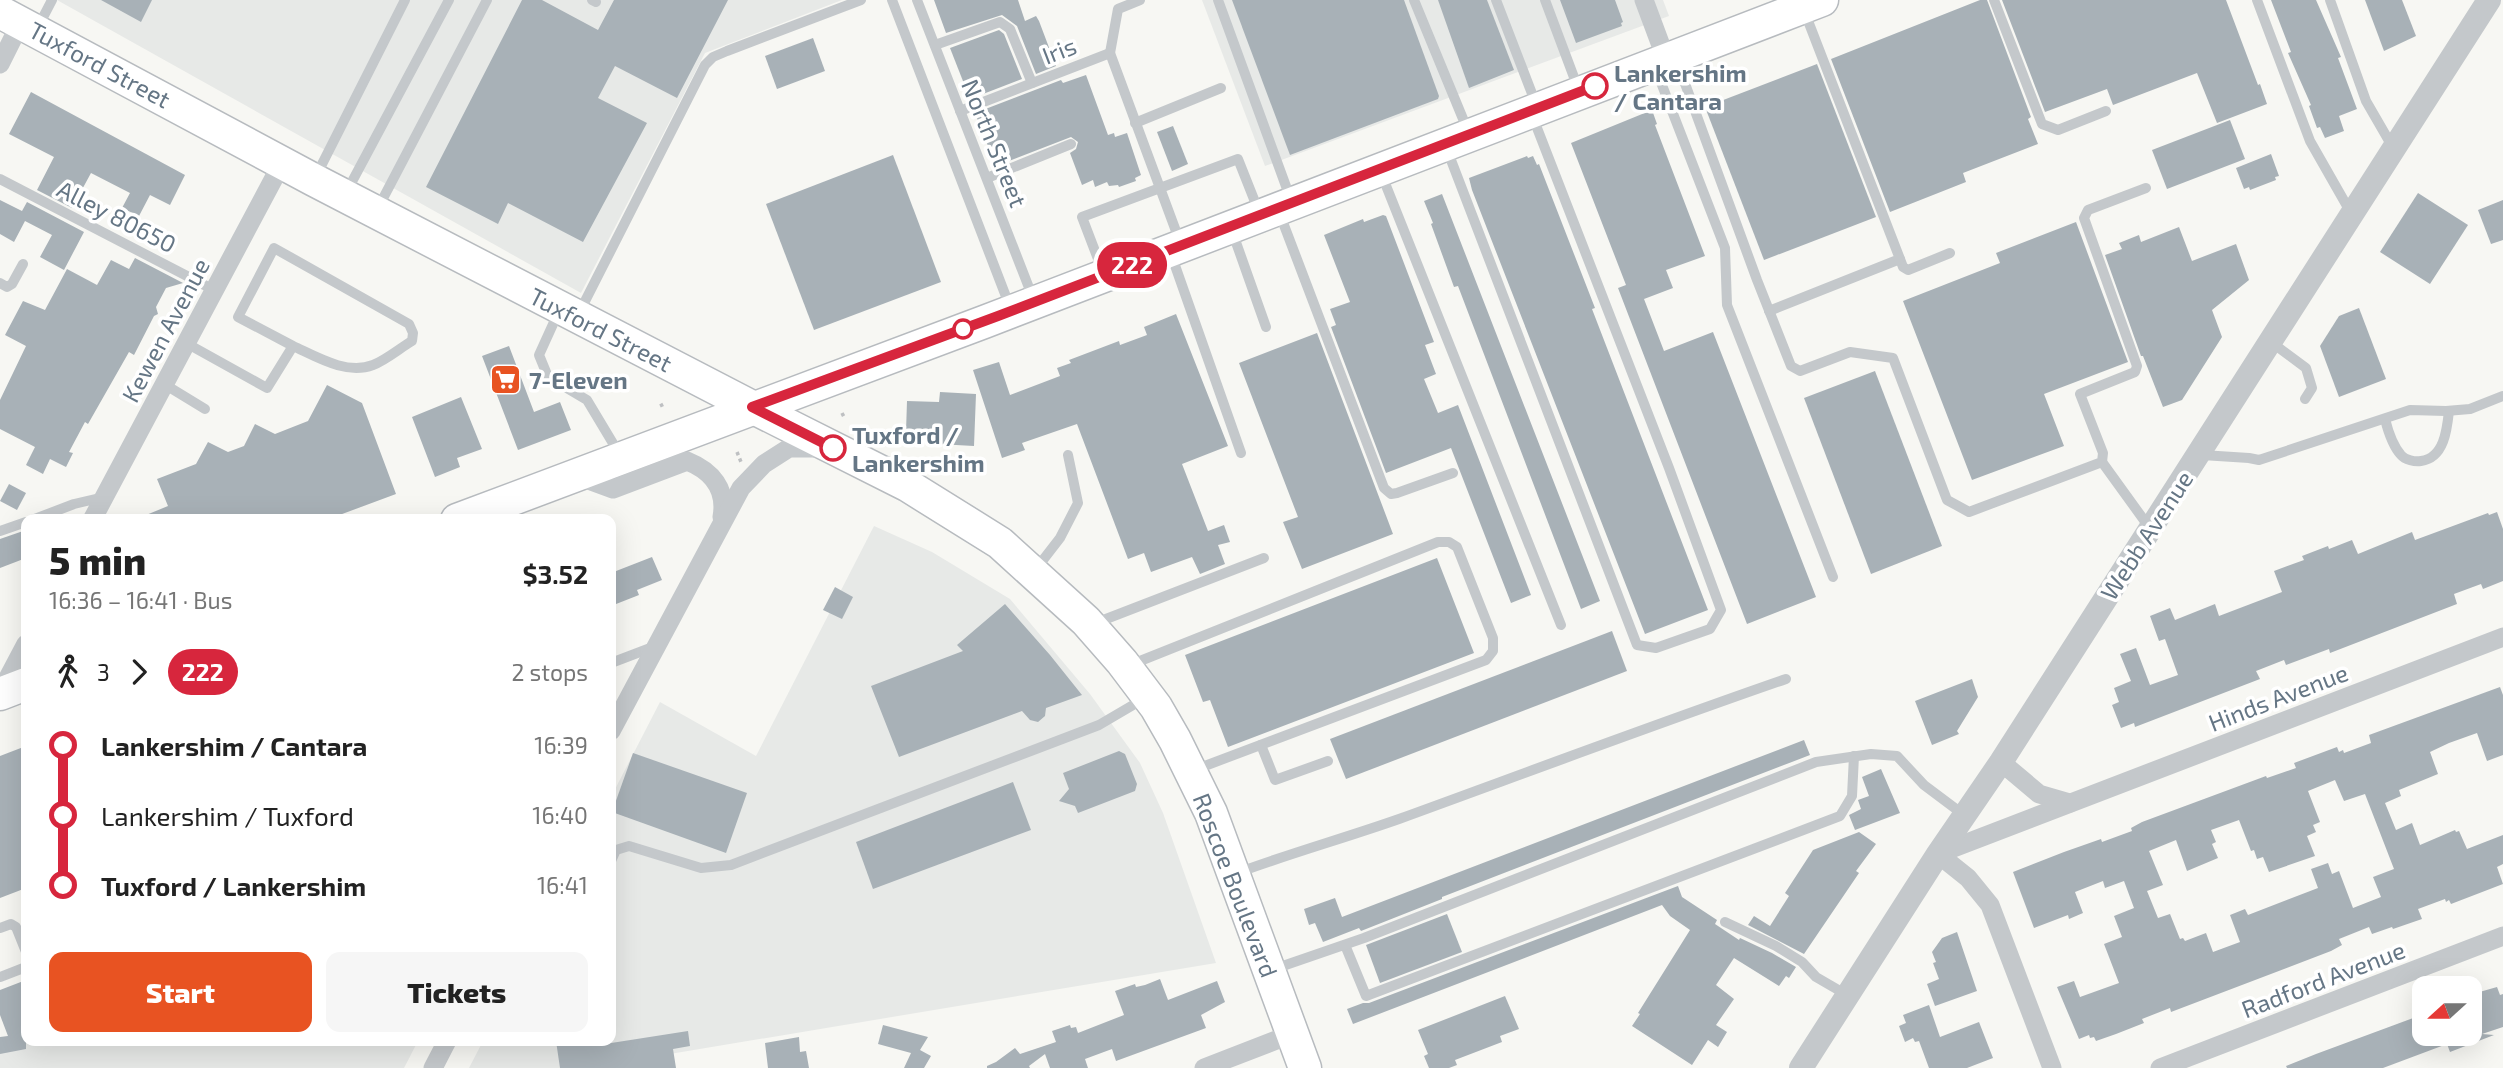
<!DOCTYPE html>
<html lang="en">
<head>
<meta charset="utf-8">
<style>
	:root { --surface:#fff; --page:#f6f6f6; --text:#222; --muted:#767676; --accent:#e85322 }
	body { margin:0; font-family:"Exo 2",sans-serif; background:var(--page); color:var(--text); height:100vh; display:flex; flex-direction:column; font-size:26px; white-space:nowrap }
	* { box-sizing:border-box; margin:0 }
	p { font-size:23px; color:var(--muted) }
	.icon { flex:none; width:38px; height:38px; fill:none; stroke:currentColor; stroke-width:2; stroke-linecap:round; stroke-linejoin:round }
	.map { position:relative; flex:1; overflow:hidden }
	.details { position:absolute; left:21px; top:514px; width:595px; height:532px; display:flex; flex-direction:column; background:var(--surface); border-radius:14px; box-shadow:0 7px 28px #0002 }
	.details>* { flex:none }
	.badge { padding:0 14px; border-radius:23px; font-size:24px; line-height:46px }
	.needle { width:46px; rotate:249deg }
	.fabs { position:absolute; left:2412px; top:976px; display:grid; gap:14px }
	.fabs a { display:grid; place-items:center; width:70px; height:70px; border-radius:14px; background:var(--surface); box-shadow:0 7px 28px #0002; font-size:35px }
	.map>.badge { position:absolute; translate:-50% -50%; box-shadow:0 0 0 4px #fff }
	.legs { display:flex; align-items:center; gap:10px; height:77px; padding:0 28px; font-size:23px }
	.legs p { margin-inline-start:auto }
	.head { display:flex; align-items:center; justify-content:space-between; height:119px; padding:0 28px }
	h1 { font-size:38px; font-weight:800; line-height:52px }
	.action { display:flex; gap:14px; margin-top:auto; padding:14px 28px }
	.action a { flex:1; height:80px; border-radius:14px; background:var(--accent); color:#fff; font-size:28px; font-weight:800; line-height:80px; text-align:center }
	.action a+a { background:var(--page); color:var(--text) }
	ul { padding:0 28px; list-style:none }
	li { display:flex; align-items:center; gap:24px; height:70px; font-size:26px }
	li i { display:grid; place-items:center; width:10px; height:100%; margin:0 9px; background:currentColor }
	li i::after { content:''; width:18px; height:18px; margin:-9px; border:5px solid; border-radius:50%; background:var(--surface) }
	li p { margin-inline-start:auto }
	li:first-child i { background:linear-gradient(#0000 50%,currentColor 0) }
	li:last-child i { background:linear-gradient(currentColor 50%,#0000 0) }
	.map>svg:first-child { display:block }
	.built { fill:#e7e9e7 }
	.building { fill:#a8b1b7; fill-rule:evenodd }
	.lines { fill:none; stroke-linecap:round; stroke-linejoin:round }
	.primary-casing { stroke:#b7bbbf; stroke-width:35 }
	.path { stroke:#bec0c2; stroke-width:3.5; stroke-dasharray:3.5 3.5; stroke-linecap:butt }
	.service { stroke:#c4c8cb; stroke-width:10 }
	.minor { stroke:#c4c8cb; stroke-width:19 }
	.tertiary { stroke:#c4c8cb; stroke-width:24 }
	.primary { stroke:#fff; stroke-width:32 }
	.line-1-casing { stroke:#fff; stroke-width:16 }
	.line-1 { stroke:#d7263d; stroke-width:10 }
	.stop-1-dot { fill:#fff; stroke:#d7263d; stroke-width:3.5 }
	.labels { text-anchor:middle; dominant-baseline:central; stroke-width:7; stroke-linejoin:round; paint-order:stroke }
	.street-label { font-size:24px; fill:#657685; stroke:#fff }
	.stop-label { font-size:24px; font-weight:bold; fill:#657685; stroke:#fff; text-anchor:start }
	.poi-label { font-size:24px; font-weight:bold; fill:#657685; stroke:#fff; text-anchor:start }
</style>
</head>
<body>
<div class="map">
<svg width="2503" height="1068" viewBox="0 0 2503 1068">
	<rect width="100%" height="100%" fill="#f7f7f3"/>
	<g class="built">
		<polygon points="57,0 842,0 705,53 581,293"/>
		<polygon points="1202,0 1663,0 1669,16 1265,166"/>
		<polygon points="874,526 932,552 1010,599 1090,694 1140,763 1163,813 1216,963 586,1068 469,1068 483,1041 611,1041 611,797 660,702 756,756"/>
		<polygon points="26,1033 26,1041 418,1041 404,1068 0,1068 0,1038"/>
	</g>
	<g class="building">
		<polygon points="101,0 152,0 141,22"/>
		<polygon points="522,0 542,0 598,30 614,0 728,0 677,98 615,66 598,98 647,123 583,242 508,203 498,224 426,187"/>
		<polygon points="934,0 1018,0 1025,21 1036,16 1039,21 1056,66 1036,74 1017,26 1002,15 946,33"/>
		<polygon points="1232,0 1404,0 1439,96 1438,99 1290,155"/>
		<polygon points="1438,0 1487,0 1514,70 1469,88"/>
		<polygon points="1560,0 1615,0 1623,22 1621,23 1622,26 1576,43"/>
		<polygon points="1980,0 1987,0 2031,117 2028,119 2038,144 1963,173 1966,182 1890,212 1831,59"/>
		<polygon points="2002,0 2226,0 2258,85 2260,84 2267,104 2217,123 2197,73 2113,105 2107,89 2045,112"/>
		<polygon points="2271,0 2316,0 2341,57 2338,58 2357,109 2339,116 2344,131 2325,138 2320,127 2317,128 2309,106 2311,105 2288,53 2291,52"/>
		<polygon points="2365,0 2402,0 2416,36 2384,51"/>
		<polygon points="999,30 1004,34 1022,79 970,99 950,48"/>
		<polygon points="813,38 825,71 777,89 765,56"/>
		<polygon points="1817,64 1876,217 1764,260 1705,107"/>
		<polygon points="1086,75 1108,135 1114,133 1115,137 1127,133 1141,175 1135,178 1136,181 1119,187 1118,185 1109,186 1107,182 1095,187 1093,180 1082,185 1070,153 1076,149 1078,142 1071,137 996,166 975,113 1061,80 1063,83"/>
		<polygon points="31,92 185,175 170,205 150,195 139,216 122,208 130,193 91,173 72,208 37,190 54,157 9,134"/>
		<polygon points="1652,110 1657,124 1655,125 1705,256 1666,270 1673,288 1644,299 1664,351 1713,332 1816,597 1747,624 1618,288 1626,285 1571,143"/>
		<polygon points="2230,120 2245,159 2167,189 2152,150"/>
		<polygon points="1173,126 1188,164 1172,171 1157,132"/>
		<polygon points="2271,154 2279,176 2275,177 2276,180 2250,190 2249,187 2244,189 2236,168"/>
		<polygon points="893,155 941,282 814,330 766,204"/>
		<polygon points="1527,156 1528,158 1533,156 1537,165 1539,164 1595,308 1592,309 1708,610 1645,634 1472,190 1469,178"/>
		<polygon points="2418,193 2468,225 2430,284 2380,252"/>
		<polygon points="1442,194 1600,601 1581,609 1458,286 1454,287 1431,224 1433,223 1424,201"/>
		<polygon points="0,200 22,211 27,202 84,232 64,270 40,257 52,235 25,221 14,242 0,234"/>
		<polygon points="2503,200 2503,240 2491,244 2478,210"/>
		<polygon points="1383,215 1386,216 1434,342 1425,345 1436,374 1424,379 1438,413 1458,405 1531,595 1511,603 1451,448 1386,473 1331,327 1336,325 1330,309 1350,302 1324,235 1363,219 1364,222"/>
		<polygon points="2076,222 2128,362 2044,394 2064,446 1972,480 1903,301 2000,263 1996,253"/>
		<polygon points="2179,227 2192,261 2236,244 2249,280 2212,310 2222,337 2182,400 2163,407 2143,356 2141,356 2105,255 2122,249 2119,243 2139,235 2141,242"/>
		<polygon points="135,258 183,283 166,288 156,307 158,314 154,316 134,355 129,352 88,424 85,422 69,452 73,453 66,467 50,459 43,474 26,465 35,447 0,429 0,400 26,346 5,335 23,301 45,310 67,269 97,285 111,260 129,269"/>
		<polygon points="2359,308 2386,379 2339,397 2320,346 2339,316"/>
		<polygon points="1176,314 1228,446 1182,464 1208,531 1224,525 1230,542 1218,545 1225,564 1200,574 1192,557 1151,572 1144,553 1128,559 1077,424 1022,443 1025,450 1002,458 973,370 999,362 1010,395 1060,376 1057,368 1071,363 1069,360 1119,341 1120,345 1147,335 1144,327"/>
		<polygon points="1317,333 1393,534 1302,569 1283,522 1298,517 1239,363"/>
		<polygon points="509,346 534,412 560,402 571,430 518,450 482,356"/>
		<polygon points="1875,371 1942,546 1871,574 1804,398"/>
		<polygon points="327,385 362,403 396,494 326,520 134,520 168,506 157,479 196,464 208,442 228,452 244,446 255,424 275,434 308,421"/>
		<polygon points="940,392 976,394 974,446 938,444 939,434 906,432 907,401 939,402"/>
		<polygon points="461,397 482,449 457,458 460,467 435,477 412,417"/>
		<polygon points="9,484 26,493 17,510 0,501"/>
		<polygon points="2497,512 2503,529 2503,581 2483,589 2481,584 2454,594 2457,604 2330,653 2329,649 2286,665 2284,660 2256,671 2260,679 2135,727 2134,723 2121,728 2112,705 2119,702 2114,688 2131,681 2120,654 2136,648 2150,685 2178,675 2165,639 2159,641 2150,616 2170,608 2175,620 2215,604 2219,616 2282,592 2274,571 2304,560 2302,556 2328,546 2329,549 2352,540 2358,554 2412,532 2415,540 2488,513 2489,515"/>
		<polygon points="26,530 26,558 0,568 0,539"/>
		<polygon points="652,557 662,580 637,590 639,595 611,606 611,573"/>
		<polygon points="1437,558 1474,653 1228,747 1210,700 1203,702 1185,655"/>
		<polygon points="835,587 853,597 842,619 823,610"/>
		<polygon points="1005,604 1050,655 1082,695 1046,708 1045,716 1038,722 1030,720 1022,711 899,757 871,686 963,651 957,645"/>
		<polygon points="1612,631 1627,671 1346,779 1330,739"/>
		<polygon points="1972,679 1978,697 1957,731 1959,734 1932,745 1915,701"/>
		<path d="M2500 687 2503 695V755L2487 761 2477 733 2449 743 2430 752 2438 774 2399 790 2401 796 2385 803 2396 830 2412 823 2420 845 2455 830 2456 832 2459 831 2467 849 2503 835V864L2497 867 2503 884 2451 904 2449 900 2446 902 2445 899 2418 909 2422 919 2393 929 2392 927 2372 934 2369 927 2339 939 2342 945 2331 951 2171 1012 2170 1008 2142 1019 2144 1023 2116 1034 2096 1041 2094 1037 2090 1038 2089 1035 2079 1039 2057 987 2074 981 2080 997 2119 983 2104 944 2122 937 2114 916 2134 908 2124 881 2105 888 2103 881 2075 892 2083 913 2069 919 2068 915 2034 928 2013 872 2064 852 2101 839 2102 842 2132 831 2131 828 2142 822 2266 776 2267 778 2296 768 2294 763 2337 747 2339 752 2343 750 2344 753 2371 743 2369 735ZM2335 780 2344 801 2365 794 2394 869 2373 877 2381 897 2353 908 2339 871 2332 874 2328 863 2311 869 2318 888 2248 915 2245 909 2230 915 2240 942 2213 952 2206 933 2185 941 2183 938 2180 939 2170 914 2158 918 2147 891 2163 885 2149 851 2176 840 2187 871 2218 858 2212 844 2216 842 2211 830 2239 820 2251 851 2254 850 2257 859 2263 857 2269 872 2315 856 2307 836 2316 832 2313 825 2320 822 2308 791Z"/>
		<polygon points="1804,740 1810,755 1442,897 1442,899 1361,931 1359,928 1323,942 1315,923 1309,925 1304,909 1335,898 1342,917"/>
		<polygon points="26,746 26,888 0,898 0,756"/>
		<polygon points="1119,751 1125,754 1137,784 1135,791 1078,813 1075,806 1059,801 1069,789 1063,773"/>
		<polygon points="633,753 747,793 726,853 612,812"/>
		<polygon points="1881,769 1900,813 1855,830 1849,815 1861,809 1858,800 1869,796 1862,777"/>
		<polygon points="1013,782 1031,830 873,889 856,842"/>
		<polygon points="1859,832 1876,844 1856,871 1859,873 1804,954 1748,925 1754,916 1770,926 1789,896 1785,893 1813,850"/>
		<polygon points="1678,886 1682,897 1717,920 1715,924 1739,940 1740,938 1772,953 1796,967 1789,978 1786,976 1779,986 1734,958 1716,985 1734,999 1716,1025 1727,1032 1718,1047 1708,1040 1692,1065 1632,1026 1640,1014 1638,1013 1690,930 1670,916 1662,905 1353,1024 1347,1009 1363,1003 1369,1003"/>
		<polygon points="1447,914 1462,952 1380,983 1366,945"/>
		<polygon points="1957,932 1977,991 1935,1006 1927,984 1939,979 1933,963 1936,962 1932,952 1942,938"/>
		<polygon points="1160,979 1168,1000 1217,981 1225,1002 1201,1015 1206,1028 1116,1061 1112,1049 1085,1059 1088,1068 1050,1068 1045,1054 1029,1066 1030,1068 987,1068 987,1066 996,1062 1015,1048 1020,1054 1056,1042 1052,1031 1070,1025 1071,1028 1076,1027 1078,1033 1124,1015 1115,991 1135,984 1136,987 1145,985"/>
		<polygon points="26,980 26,1049 0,1054 0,1037 8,1036 0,1015 0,990"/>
		<polygon points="2497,987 2500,995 2503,994 2503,1027 2482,1034 2494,1035 2450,1052 2447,1044 2383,1068 2287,1068 2286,1066 2316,1054 2424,1014 2424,1034 2469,1034 2469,995"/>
		<polygon points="1505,996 1519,1029 1500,1036 1502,1042 1455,1060 1457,1065 1449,1068 1429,1068 1424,1056 1428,1054 1418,1030"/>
		<polygon points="1929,1005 1940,1037 1979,1022 1993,1058 1967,1068 1929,1068 1919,1041 1915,1042 1913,1038 1905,1042 1899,1026 1906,1023 1903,1015"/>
		<polygon points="883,1025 928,1037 920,1050 931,1056 924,1068 904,1068 911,1053 878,1044"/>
		<polygon points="688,1031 690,1046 673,1049 676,1068 560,1068 556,1041 591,1041 592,1046"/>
		<polygon points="799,1037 800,1052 806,1051 809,1068 768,1068 765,1043"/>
	</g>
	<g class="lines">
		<defs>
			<g id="primary">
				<polyline points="0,12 314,180 752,407 907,485 1000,543 1086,621 1122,662 1156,707 1175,740 1211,813 1305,1068"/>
				<polyline points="457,520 984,322 1822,0"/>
				<polyline points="0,694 26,684"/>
			</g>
		</defs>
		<use href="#primary" class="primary-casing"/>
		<g class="path">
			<polyline points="660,406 666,403"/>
			<polyline points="842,413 845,419"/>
			<polyline points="737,452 741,462"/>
		</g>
		<g class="service">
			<polyline points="592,0 596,2"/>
			<polyline points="892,0 1010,307"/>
			<polyline points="917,0 1033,298"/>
			<polyline points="1218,0 1291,200"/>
			<polyline points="1414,0 1468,131"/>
			<polyline points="1496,0 1536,104"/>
			<polyline points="1545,0 1578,88"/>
			<polyline points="1994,0 2042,124 2058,130 2106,111"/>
			<polyline points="2257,0 2310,141 2351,213"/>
			<polyline points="2330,0 2366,101 2392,146"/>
			<polyline points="38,27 52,0"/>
			<polyline points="935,45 1000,22 1010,29 1032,83"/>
			<polyline points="1110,53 1180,242"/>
			<polyline points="1110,53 1118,9 1140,0"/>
			<polyline points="1676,59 1757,280 1791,366 1800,371 1850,352 1893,358 1947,500 1969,512 2102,462 2103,453 2080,394 2135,372 2137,366 2084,218 2088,210 2146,188"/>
			<polyline points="1655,67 1725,248 1727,305 1833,577"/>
			<polyline points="960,111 1110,53"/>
			<polyline points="1135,123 1221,88"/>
			<polyline points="1446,147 1637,645 1656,648 1710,629 1721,610 1669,468 1532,115"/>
			<polyline points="1381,173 1561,625"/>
			<polyline points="316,176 405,0"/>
			<polyline points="987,178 1071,144"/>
			<polyline points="0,179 214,290"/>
			<polyline points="347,191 449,0"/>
			<polyline points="378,208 487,0"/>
			<polyline points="1279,212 1384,488 1391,494 1397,493 1453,473"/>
			<polyline points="1232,231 1266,327"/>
			<polyline points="1171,254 1241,453"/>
			<polyline points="1900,259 1903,267 1908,270 1950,253"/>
			<polyline points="1103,272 1082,217 1238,159 1259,212"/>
			<polyline points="0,283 7,287 12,284 23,264"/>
			<polyline points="559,311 539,355 548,377 587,400 620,455"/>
			<polyline points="1769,311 1900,259 1805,13"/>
			<polyline points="579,313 705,65 713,57 727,51 861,0"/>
			<polyline points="2271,342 2306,368 2312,388 2305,399"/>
			<path d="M186 343 267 388 293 346C317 357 346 375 373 365 386 360 400 348 412 341L413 333 409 324 274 248 238 317 293 346"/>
			<polyline points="164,384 205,409"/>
			<path d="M2385 419C2388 431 2392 445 2401 455 2405 460 2415 462 2421 461 2444 458 2447 430 2449 411"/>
			<polyline points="2202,455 2249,458 2259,460 2410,410 2446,411 2470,409 2503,396"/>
			<polyline points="2102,462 2149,527"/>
			<polyline points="32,520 74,504 104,497"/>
			<polyline points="0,531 26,522"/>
			<polyline points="1036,569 1060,538 1078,503 1068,455"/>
			<polyline points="1093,624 1264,558"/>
			<polyline points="611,663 653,647"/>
			<polyline points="1130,665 1438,542 1449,542 1457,547 1493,638 1493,651 1486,660 1194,770"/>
			<polyline points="1261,745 1275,780 1328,761"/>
			<polyline points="611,861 616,850 629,846 701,868 731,865 1099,725 1145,698"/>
			<path d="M1237 873C1291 853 1345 838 1399 819 1528 772 1656 724 1786 679"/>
			<polyline points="1725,922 1776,946 1802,962 1816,977 1847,995"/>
			<polyline points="0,928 11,924 16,927 26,952"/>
			<polyline points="1345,945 1366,996 1840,816 1852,796 1854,756"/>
			<polyline points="1274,969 1364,938 1816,762 1871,754 1897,756 1924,785 1964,815"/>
			<polyline points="0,977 26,967"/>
		</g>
		<g class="minor">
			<polyline points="1644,0 1666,59"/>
			<polyline points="0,64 21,22"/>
			<path d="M575 475 613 489 687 461C712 471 727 489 722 517"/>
			<polyline points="92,520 282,163"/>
			<polyline points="0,693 26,644"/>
			<polyline points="611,731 741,488 764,464 789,448 823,448"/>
			<polyline points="2001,762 2039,794 2070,803"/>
			<polyline points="1938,854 2503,637"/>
			<polyline points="1938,854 1968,878 1990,905 2052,1068"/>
			<polyline points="433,1068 447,1041"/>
			<polyline points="1204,1068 1292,1034"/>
			<polyline points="2160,1068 2503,936"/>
		</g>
		<polyline class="tertiary" points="1801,1068 1938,854 2001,762 2489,0"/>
		<use href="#primary" class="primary"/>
	</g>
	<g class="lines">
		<defs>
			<polyline id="line-1" points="833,448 752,407 998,316 1595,86"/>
		</defs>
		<use href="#line-1" class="line-1-casing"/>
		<use href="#line-1" class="line-1"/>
	</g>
	<defs>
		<symbol id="supermarket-square" viewBox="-11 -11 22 22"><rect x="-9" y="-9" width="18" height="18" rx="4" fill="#e85322" stroke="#fff"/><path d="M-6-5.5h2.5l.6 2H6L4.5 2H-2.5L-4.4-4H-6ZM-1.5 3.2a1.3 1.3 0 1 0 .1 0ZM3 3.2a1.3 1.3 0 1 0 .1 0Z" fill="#fff"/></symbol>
	</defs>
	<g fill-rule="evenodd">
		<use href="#supermarket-square" x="488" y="362" width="35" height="35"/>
	</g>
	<g class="stop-1-dot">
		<circle cx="1595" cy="86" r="12"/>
		<circle cx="963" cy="329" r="9"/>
		<circle cx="833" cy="448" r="12"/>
	</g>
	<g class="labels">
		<g class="street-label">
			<text transform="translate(1059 50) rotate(-21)">Iris</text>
			<text transform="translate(100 64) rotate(28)">Tuxford Street</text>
			<text transform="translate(995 143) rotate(68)">North Street</text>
			<text transform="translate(117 216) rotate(27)">Alley 80650</text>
			<text transform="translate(601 329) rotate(27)">Tuxford Street</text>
			<text transform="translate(165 330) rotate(-62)">Kewen Avenue</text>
			<text transform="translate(2146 535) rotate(-57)">Webb Avenue</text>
			<text transform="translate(2278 697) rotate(-21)">Hinds Avenue</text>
			<text transform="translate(1236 885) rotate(69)">Roscoe Boulevard</text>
			<text transform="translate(2323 979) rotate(-21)">Radford Avenue</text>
		</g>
		<g class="stop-label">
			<text x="1614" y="72">Lankershim<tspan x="1614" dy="28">/ Cantara</tspan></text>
			<text x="852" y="434">Tuxford /<tspan x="852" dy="28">Lankershim</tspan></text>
		</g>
		<g class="poi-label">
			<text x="529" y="379">7-Eleven</text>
		</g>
	</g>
</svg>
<div class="fabs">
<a><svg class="needle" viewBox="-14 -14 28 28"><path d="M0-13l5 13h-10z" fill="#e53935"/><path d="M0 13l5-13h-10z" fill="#767676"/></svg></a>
</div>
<b class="badge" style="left:1132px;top:265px;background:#d7263d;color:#fff">222</b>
<section class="details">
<div class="head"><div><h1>5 min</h1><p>16:36 – 16:41 · Bus</p></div><b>$3.52</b></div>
<div class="legs"><svg class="icon" aria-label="walk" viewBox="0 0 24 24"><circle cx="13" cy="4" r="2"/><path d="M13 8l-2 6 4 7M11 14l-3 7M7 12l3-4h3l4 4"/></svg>3<svg class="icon" aria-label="forward" viewBox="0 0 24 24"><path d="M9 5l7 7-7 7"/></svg><b class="badge" style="background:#d7263d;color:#fff">222</b><p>2 stops</p></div>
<ul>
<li><i style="color:#d7263d"></i><b>Lankershim / Cantara</b><p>16:39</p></li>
<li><i style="color:#d7263d"></i><span>Lankershim / Tuxford</span><p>16:40</p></li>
<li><i style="color:#d7263d"></i><b>Tuxford / Lankershim</b><p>16:41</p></li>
</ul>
<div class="action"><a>Start</a><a>Tickets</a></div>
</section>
</div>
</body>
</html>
